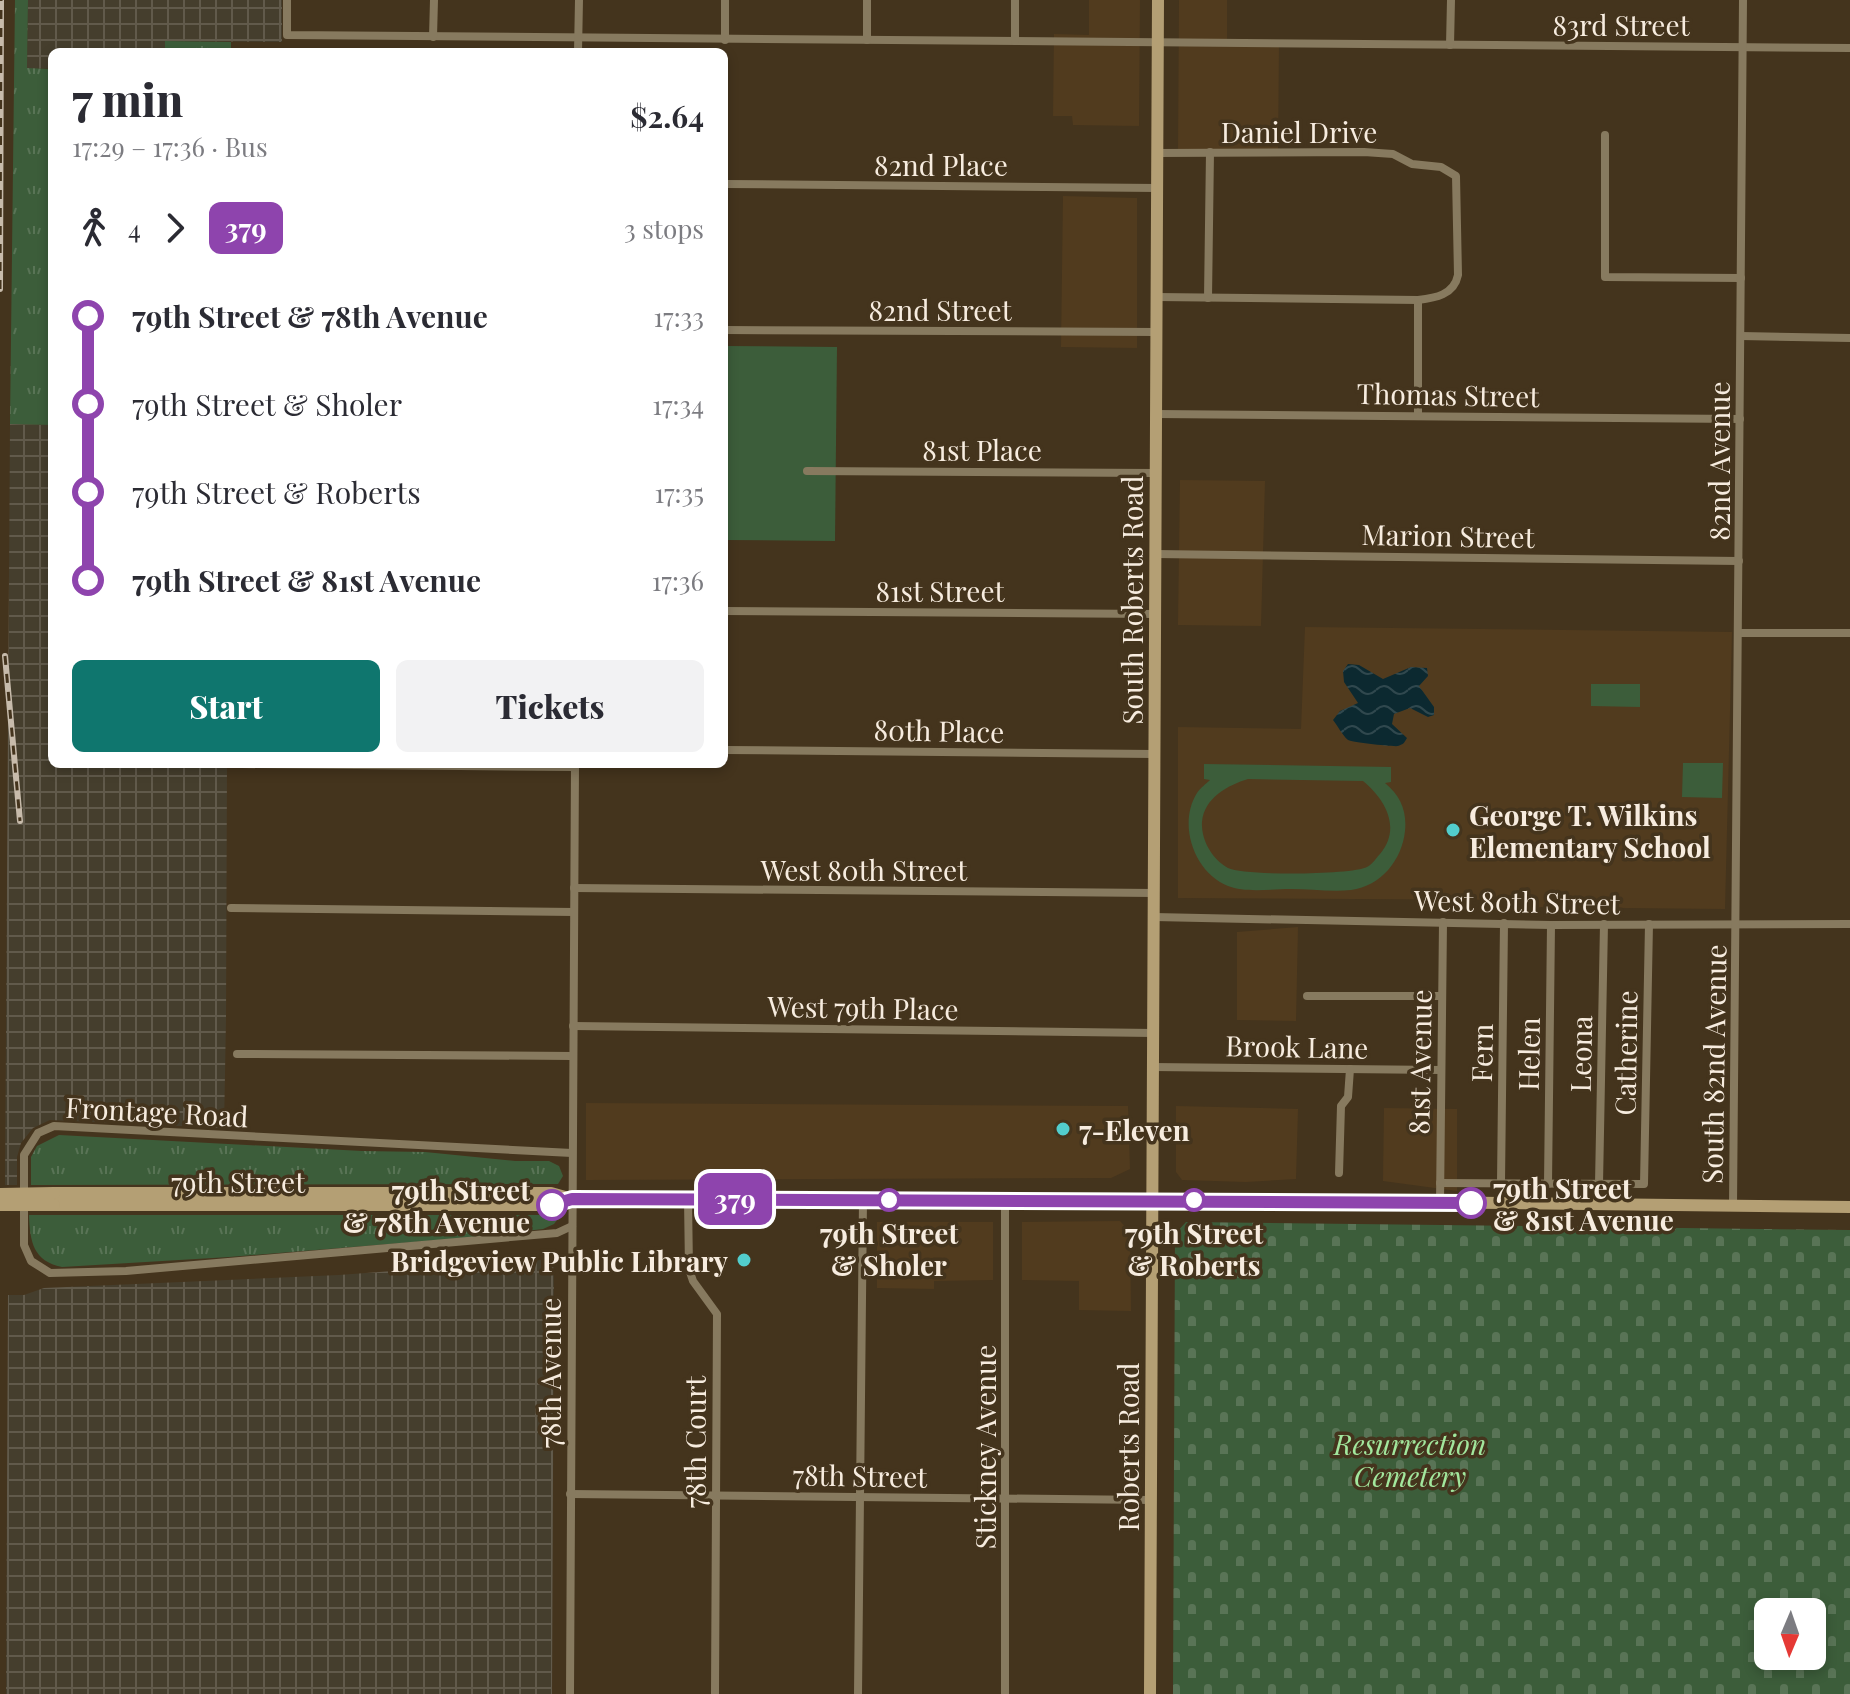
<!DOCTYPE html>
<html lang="en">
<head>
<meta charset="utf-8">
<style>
	:root { --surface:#fff; --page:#f2f2f3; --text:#2b2b33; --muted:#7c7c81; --accent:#0f766e }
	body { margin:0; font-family:"Playfair Display",serif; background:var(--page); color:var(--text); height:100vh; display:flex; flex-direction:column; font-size:30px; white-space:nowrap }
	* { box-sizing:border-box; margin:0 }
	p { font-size:26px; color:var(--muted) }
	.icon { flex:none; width:44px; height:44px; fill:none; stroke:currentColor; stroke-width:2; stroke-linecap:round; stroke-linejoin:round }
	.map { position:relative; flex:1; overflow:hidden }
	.sheet { position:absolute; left:48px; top:48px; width:680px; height:720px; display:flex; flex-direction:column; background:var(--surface); border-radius:12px; box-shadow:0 4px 12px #0003 }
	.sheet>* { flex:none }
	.badge { padding:0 16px; border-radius:12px; font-size:28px; line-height:52px }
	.needle { width:52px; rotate:182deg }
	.tools { position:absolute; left:1754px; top:1598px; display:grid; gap:16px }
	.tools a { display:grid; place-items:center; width:72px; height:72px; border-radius:12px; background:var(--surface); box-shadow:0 4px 12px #0003; font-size:40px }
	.map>.badge { position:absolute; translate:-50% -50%; box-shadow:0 0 0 4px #fff }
	.legs { display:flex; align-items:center; gap:12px; height:88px; padding:0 24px; font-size:26px }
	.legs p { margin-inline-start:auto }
	.summary { display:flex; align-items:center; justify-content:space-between; height:136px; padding:0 24px }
	h1 { font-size:44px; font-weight:800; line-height:60px }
	.cta { display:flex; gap:16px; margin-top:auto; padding:16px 24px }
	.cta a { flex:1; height:92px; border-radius:12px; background:var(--accent); color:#fff; font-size:32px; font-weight:800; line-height:92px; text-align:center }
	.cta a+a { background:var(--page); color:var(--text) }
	ul { padding:0 24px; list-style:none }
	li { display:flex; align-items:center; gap:28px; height:88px; font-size:30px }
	li i { display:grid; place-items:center; width:12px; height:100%; margin:0 10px; background:currentColor }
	li i::after { content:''; width:20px; height:20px; margin:-10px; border:6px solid; border-radius:50%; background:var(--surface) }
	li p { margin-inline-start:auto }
	li:first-child i { background:linear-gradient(#0000 50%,currentColor 0) }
	li:last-child i { background:linear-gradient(currentColor 50%,#0000 0) }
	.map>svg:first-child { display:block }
	.built { fill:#513b1e }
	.industrial { fill:url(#industrial-grid) }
	.grass { fill:url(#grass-tufts) }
	.cemetery { fill:url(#cemetery-stones); fill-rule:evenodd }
	.park { fill:#3c5d3a; fill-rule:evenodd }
	.water { fill:url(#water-waves) }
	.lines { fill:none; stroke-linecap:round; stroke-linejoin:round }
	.street { stroke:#877a5f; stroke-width:8 }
	.secondary { stroke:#b49f74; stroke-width:12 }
	.rail-casing { stroke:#c7bbab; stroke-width:6 }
	.rail { stroke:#44341d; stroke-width:3; stroke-dasharray:9; stroke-linecap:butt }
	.secondary-bridge { stroke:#b49f74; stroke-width:12 }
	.line-1-casing { stroke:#fff; stroke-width:18 }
	.line-1 { stroke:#8e44ad; stroke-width:12 }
	.poi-dot { fill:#52cdcd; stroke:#44341d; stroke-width:3 }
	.stop-1-dot { fill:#fff; stroke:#8e44ad; stroke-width:4 }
	.labels { text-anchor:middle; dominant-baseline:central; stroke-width:7; stroke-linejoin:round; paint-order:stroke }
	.street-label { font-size:28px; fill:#f7ecdf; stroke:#44341d }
	.poi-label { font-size:28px; font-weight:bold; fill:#f7ecdf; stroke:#44341d; text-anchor:start }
	.stop-label { font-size:28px; font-weight:bold; fill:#f7ecdf; stroke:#44341d }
	.park-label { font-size:28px; font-style:italic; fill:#a2e79d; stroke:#44341d }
</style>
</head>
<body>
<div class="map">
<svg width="1850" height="1694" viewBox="0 0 1850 1694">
	<defs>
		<pattern id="industrial-grid" width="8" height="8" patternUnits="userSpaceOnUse" patternTransform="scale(2)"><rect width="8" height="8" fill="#453e2d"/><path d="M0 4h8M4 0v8" fill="none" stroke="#615a4b"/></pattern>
		<pattern id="grass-tufts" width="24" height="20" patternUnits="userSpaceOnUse" patternTransform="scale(2)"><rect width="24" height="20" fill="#3c5d3a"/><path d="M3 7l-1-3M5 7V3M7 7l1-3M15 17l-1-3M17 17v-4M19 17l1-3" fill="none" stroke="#597456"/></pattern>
		<pattern id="cemetery-stones" width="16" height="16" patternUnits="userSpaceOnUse" patternTransform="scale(2)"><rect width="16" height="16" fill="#3c5d3a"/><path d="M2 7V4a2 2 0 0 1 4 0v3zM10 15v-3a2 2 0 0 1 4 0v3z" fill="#597456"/></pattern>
		<pattern id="water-waves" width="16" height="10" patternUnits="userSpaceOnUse" patternTransform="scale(2)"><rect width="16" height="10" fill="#0c2930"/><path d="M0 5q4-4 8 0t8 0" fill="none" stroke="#30484e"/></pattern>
	</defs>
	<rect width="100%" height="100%" fill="#44341d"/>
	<g class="built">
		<polygon points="1089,0 1140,0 1139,126 1073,125 1072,116 1053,116 1054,34 1089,35"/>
		<polygon points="1179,0 1227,0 1227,43 1279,43 1278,152 1178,153"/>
		<polygon points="1063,196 1137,198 1137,348 1061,347"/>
		<polygon points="1180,480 1265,481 1261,626 1178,625"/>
		<polygon points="1305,627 1732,632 1725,909 1525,907 1524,900 1178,898 1178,727 1301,729"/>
		<polygon points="1298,927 1296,1021 1237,1020 1237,932"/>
		<polygon points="586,1103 1128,1106 1130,1169 1111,1178 586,1180"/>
		<polygon points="1176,1106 1298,1109 1296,1179 1246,1182 1182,1180 1176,1172"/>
		<polygon points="1384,1108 1457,1109 1457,1191 1383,1181"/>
		<polygon points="1120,1221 1130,1232 1131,1311 1079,1310 1079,1281 1022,1280 1022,1222"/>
		<polygon points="877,1222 993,1222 993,1280 934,1281 934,1289 877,1288"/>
	</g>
	<g class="industrial">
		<polygon points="28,0 282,0 282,42 165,41 165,52 52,52 52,68 27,69"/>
		<polygon points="10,424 52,425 52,764 227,764 226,1018 224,1128 50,1120 33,1128 21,1143 17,1157 17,1185 5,1185"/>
		<polygon points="554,1259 552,1694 6,1694 8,1295 24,1295 44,1288 339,1275"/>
	</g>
	<g class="grass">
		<polygon points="15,0 28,0 27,68 52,69 52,425 10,424"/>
		<polygon points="165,41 231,42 231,52 165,52"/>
		<polygon points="59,1135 362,1151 425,1152 515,1161 549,1161 559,1166 563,1176 558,1184 31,1185 31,1157 37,1146"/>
		<path d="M29 1215H542L557 1220 554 1224 543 1229 475 1237 229 1257 62 1267C33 1261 30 1242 29 1215Z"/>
	</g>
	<path class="cemetery" d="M1186 1222 1850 1230V1694H1173L1175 1234ZM1768 1612H1812V1656H1768Z"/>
	<g class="park">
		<polygon points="724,346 837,347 835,541 724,540"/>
		<polygon points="1591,684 1640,684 1640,707 1591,706"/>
		<polygon points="1683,763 1723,763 1722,798 1682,797"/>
		<path d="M1204 764 1391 767V782L1385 783C1401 796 1407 812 1405 831 1402 860 1381 886 1351 890 1332 892 1310 889 1290 889 1272 889 1245 893 1228 886 1195 873 1177 825 1197 793 1200 788 1206 784 1210 780L1204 779ZM1248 779 1363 781C1385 799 1402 828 1380 854 1376 858 1373 864 1367 867 1351 875 1245 876 1228 868 1212 859 1201 840 1202 822 1204 798 1228 785 1248 779Z"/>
	</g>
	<path class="water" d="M1348 664 1359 665 1383 679 1411 667 1427 668 1428 676 1419 686 1434 707V715L1428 717 1410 708 1394 714 1392 724 1407 738C1404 743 1404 744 1398 746 1394 747 1350 742 1348 740 1342 735 1338 726 1333 720L1340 711 1358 703 1344 682 1343 671Z"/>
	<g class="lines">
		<g class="street">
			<polyline points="287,0 287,35 1850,48"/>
			<polyline points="433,37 434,0"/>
			<polyline points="725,40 725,0"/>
			<polyline points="867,40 867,0"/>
			<polyline points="1015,41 1015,0"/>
			<polyline points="1450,45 1451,0"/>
			<polyline points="578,52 579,0"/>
			<polyline points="1605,135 1605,277 1741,278"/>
			<polyline points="724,184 1157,188"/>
			<path d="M1157 297 1418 300C1435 298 1454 295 1458 275L1456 176 1441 167 1412 164 1393 154 1364 152 1157 153"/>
			<polyline points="1208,298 1210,152"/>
			<polyline points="1418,300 1418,416"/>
			<polyline points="724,330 1156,332"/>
			<polyline points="1741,336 1850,338"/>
			<polyline points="1156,414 1740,419"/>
			<polyline points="807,471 1156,473"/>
			<polyline points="1155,554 1739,561"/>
			<polyline points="724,611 1155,614"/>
			<polyline points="1739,633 1850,633"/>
			<polyline points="724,750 1154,754"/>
			<polyline points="241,764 575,767"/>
			<polyline points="574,888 1154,893"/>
			<polyline points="231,908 574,912"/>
			<polyline points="1154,917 1551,925 1850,924"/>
			<polyline points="1307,996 1442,996"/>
			<polyline points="573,1026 1153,1033"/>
			<polyline points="237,1054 573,1056"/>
			<polyline points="1152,1067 1441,1070"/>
			<polyline points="1339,1173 1341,1106 1348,1097 1350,1069"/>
			<polyline points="1440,1183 1644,1184 1649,924"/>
			<polyline points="1501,1183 1504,923"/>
			<polyline points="1548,1184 1551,925"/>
			<polyline points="1599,1184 1604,924"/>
			<polyline points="688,1199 689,1269 693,1281 717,1314 715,1694"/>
			<polyline points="1440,1203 1443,922"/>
			<polyline points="1733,1206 1743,0"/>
			<polyline points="572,1226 557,1233 126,1271 50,1273 31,1261 24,1245 24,1155 38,1133 54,1126 572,1153"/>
			<polyline points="570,1494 1150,1500"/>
			<polyline points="570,1694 575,764"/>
			<polyline points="858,1694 863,1200"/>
			<polyline points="1005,1694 1005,1200"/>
		</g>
		<g class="secondary">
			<polyline points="54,1193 551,1193 572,1199 1234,1200 1850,1207"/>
			<polyline points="54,1205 552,1205 572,1199"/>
			<polyline points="1150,1694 1158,0"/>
		</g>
		<defs>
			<g id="rail">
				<polyline points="0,289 1,0"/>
				<polyline points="5,656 20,821"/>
			</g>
		</defs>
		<use href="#rail" class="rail-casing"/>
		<use href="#rail" class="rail"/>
		<g class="secondary-bridge">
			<polyline points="0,1194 54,1193"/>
			<polyline points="0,1205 54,1205"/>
		</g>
	</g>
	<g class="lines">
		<defs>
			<polyline id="line-1" points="552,1205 572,1199 1471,1203"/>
		</defs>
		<use href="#line-1" class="line-1-casing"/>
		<use href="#line-1" class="line-1"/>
	</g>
	<g class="poi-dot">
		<circle cx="1453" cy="830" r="8"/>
		<circle cx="1063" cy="1129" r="8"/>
		<circle cx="744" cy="1260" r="8"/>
	</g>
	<g class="stop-1-dot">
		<circle cx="889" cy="1200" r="10"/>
		<circle cx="1194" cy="1200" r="10"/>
		<circle cx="1471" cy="1203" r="14"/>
		<circle cx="552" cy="1205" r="14"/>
	</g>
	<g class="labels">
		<g class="street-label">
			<text x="1621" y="24">83rd Street</text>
			<text x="1299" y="131">Daniel Drive</text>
			<text x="941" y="164">82nd Place</text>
			<text x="940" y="309">82nd Street</text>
			<text transform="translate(1448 394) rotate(1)">Thomas Street</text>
			<text x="982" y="449">81st Place</text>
			<text transform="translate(1718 461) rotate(-90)">82nd Avenue</text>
			<text transform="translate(1448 535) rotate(1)">Marion Street</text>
			<text x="940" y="590">81st Street</text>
			<text transform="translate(1131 600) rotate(-90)">South Roberts Road</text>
			<text transform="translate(939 730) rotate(1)">80th Place</text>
			<text x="864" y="869">West 80th Street</text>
			<text transform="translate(1517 901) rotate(1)">West 80th Street</text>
			<text transform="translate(863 1007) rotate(1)">West 79th Place</text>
			<text transform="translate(1297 1046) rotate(1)">Brook Lane</text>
			<text transform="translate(1481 1053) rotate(-89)">Fern</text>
			<text transform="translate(1625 1053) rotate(-89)">Catherine</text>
			<text transform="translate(1528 1054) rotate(-89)">Helen</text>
			<text transform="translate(1580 1054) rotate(-89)">Leona</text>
			<text transform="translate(1419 1062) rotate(-89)">81st Avenue</text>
			<text transform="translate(1713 1064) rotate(-89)">South 82nd Avenue</text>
			<text transform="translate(157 1111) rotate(3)">Frontage Road</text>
			<text x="238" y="1181">79th Street</text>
			<text transform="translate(549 1373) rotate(-90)">78th Avenue</text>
			<text transform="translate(694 1442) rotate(-90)">78th Court</text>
			<text transform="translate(984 1447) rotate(-90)">Stickney Avenue</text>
			<text transform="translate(1127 1447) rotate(-90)">Roberts Road</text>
			<text transform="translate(860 1475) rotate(1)">78th Street</text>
		</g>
		<g class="poi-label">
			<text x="1469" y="814">George T. Wilkins<tspan x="1469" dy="32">Elementary School</tspan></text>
			<text x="1079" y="1129">7-Eleven</text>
			<text x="728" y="1260" text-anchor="end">Bridgeview Public Library</text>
		</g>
		<g class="stop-label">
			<text x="1493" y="1187" text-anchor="start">79th Street<tspan x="1493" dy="32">&amp; 81st Avenue</tspan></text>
			<text x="530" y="1189" text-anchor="end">79th Street<tspan x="530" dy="32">&amp; 78th Avenue</tspan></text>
			<text x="889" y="1232">79th Street<tspan x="889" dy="32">&amp; Sholer</tspan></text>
			<text x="1194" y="1232">79th Street<tspan x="1194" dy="32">&amp; Roberts</tspan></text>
		</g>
		<g class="park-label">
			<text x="1410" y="1443">Resurrection<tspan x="1410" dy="32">Cemetery</tspan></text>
		</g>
	</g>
</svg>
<div class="tools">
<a><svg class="needle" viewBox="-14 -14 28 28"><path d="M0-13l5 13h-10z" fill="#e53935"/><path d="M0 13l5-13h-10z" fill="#7c7c81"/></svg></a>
</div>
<b class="badge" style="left:735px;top:1199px;background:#8e44ad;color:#fff">379</b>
<section class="sheet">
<div class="summary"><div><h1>7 min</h1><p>17:29 – 17:36 · Bus</p></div><b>$2.64</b></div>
<div class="legs"><svg class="icon" aria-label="walk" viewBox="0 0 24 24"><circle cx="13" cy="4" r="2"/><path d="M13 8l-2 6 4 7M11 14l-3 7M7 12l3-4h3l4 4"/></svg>4<svg class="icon" aria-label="forward" viewBox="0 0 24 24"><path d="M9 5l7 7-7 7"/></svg><b class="badge" style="background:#8e44ad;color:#fff">379</b><p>3 stops</p></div>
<ul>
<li><i style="color:#8e44ad"></i><b>79th Street &amp; 78th Avenue</b><p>17:33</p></li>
<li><i style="color:#8e44ad"></i><span>79th Street &amp; Sholer</span><p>17:34</p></li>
<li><i style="color:#8e44ad"></i><span>79th Street &amp; Roberts</span><p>17:35</p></li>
<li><i style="color:#8e44ad"></i><b>79th Street &amp; 81st Avenue</b><p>17:36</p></li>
</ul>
<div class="cta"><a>Start</a><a>Tickets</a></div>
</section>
</div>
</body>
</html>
